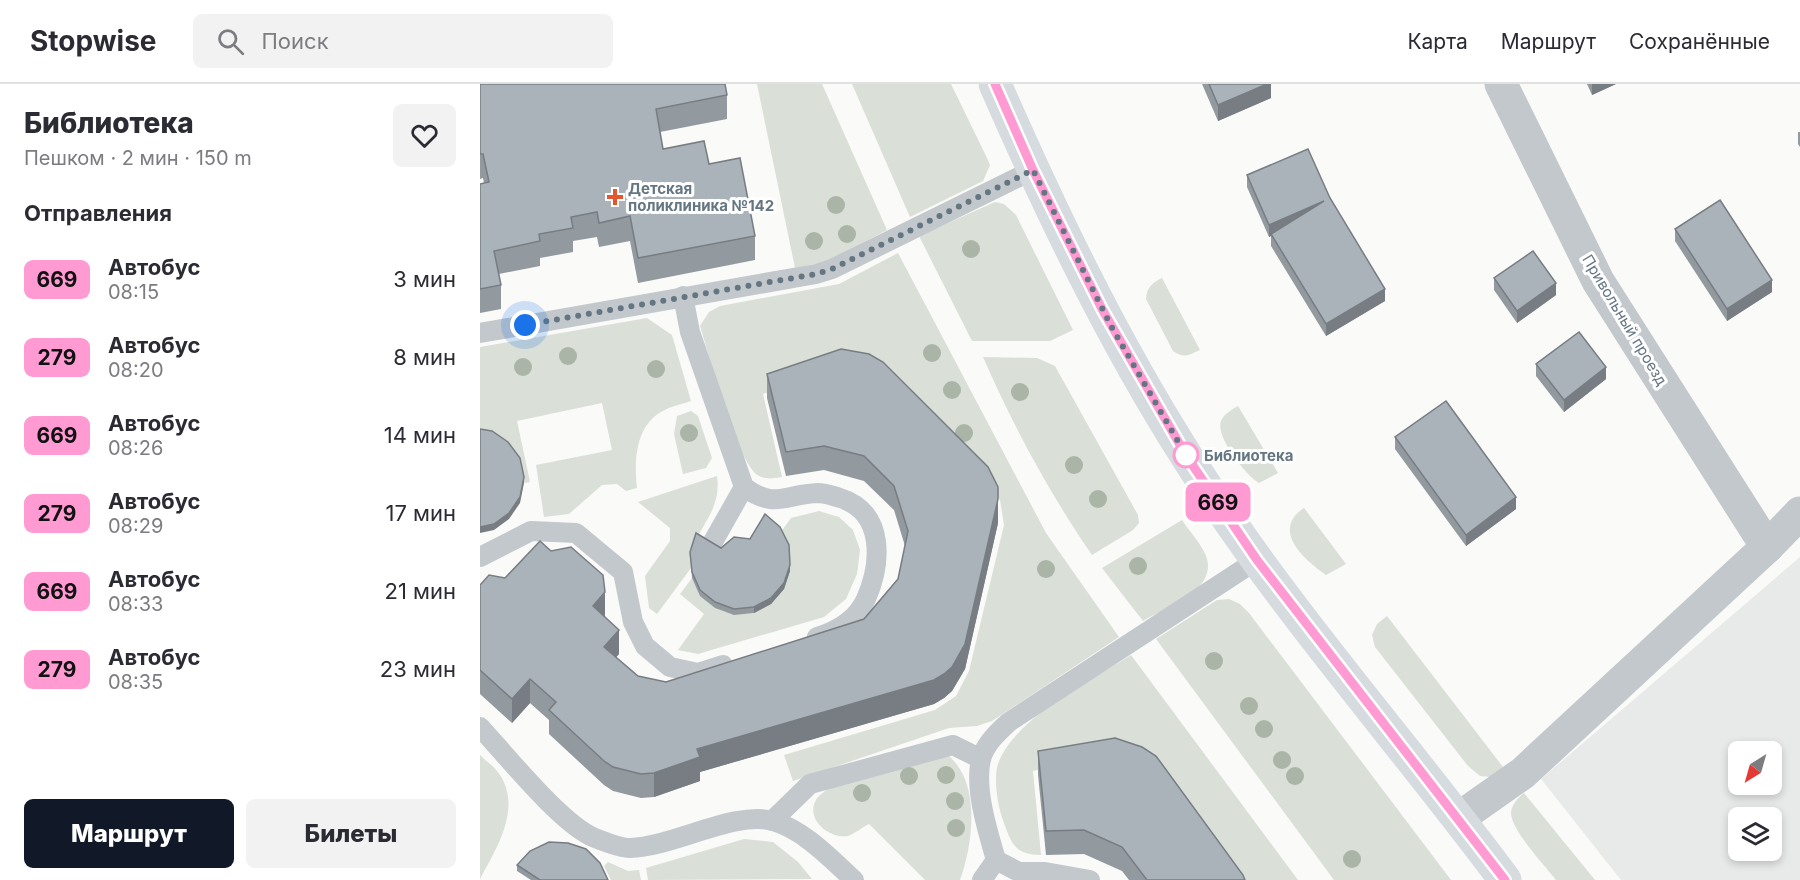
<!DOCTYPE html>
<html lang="ru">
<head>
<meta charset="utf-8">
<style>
	:root { --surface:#fff; --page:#f2f2f3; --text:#2b2b33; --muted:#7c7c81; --line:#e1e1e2; --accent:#111827 }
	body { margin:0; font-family:Inter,sans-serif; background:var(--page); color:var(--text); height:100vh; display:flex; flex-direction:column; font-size:22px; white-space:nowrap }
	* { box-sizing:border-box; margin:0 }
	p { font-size:20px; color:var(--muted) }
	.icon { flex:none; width:33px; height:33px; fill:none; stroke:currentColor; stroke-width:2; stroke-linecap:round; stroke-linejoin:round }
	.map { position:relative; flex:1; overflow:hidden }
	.sheet { display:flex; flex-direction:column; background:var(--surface); width:480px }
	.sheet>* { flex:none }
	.badge { padding:0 12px; border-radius:9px; font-size:21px; line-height:39px }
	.needle { width:39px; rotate:217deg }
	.controls { position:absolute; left:1248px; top:657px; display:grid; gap:12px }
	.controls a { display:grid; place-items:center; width:54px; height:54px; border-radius:9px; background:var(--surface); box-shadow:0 3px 9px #0003; font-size:30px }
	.you { position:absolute; width:30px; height:30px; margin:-15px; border:4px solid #fff; border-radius:50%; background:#1a73e8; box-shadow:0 0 0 9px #1a73e833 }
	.map>.badge { position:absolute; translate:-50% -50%; box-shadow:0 0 0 3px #fff }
	h2 { padding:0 24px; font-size:22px; line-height:54px }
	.round { display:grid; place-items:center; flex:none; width:63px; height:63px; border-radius:9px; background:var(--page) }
	.overview { display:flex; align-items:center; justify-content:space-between; height:102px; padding:0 24px }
	h1 { font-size:28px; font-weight:800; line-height:45px }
	.cta { display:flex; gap:12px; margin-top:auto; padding:12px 24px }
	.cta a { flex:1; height:69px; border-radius:9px; background:var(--accent); color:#fff; font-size:24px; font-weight:800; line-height:69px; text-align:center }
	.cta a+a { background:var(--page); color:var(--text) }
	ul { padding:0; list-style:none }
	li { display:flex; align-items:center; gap:18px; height:78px; padding:0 24px }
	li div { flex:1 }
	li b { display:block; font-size:22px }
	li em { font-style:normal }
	li .badge { min-width:66px; font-weight:700; text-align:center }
	header { display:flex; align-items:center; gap:36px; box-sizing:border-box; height:84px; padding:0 30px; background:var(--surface); border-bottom:2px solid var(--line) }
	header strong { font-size:28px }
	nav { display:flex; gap:33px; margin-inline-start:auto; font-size:21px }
	.search { width:420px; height:54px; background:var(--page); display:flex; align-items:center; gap:15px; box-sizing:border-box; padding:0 21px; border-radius:9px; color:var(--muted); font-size:22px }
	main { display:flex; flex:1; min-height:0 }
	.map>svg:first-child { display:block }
	.built { fill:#e8e9e9; fill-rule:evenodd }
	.green { fill:#dadfd7 }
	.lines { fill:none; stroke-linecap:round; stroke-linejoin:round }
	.lane { stroke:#c3c8cc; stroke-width:20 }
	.street { stroke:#c3c8cc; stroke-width:33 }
	.secondary { stroke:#d6dbdf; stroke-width:33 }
	.tree { fill:#aab4a7 }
	.wall { fill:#929a9f }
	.shaded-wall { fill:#777d82 }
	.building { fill:#aab3b9; stroke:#777d82; stroke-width:1.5 }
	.line-casing { stroke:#fff; stroke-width:14 }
	.line { stroke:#ff9ad2; stroke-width:9 }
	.walk { stroke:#657683; stroke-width:6; stroke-dasharray:0 10.8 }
	.poi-dot { fill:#e4572e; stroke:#fff; stroke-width:2 }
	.stop-dot { fill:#fff; stroke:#ff9ad2; stroke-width:3 }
	.labels { text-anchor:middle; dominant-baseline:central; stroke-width:6; stroke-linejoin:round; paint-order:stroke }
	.poi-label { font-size:15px; font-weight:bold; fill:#657683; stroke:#fff; text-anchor:start }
	.street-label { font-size:15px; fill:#657683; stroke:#fff }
	.stop-label { font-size:15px; font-weight:bold; fill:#657683; stroke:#fff; text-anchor:start }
</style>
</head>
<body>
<header>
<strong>Stopwise</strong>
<div class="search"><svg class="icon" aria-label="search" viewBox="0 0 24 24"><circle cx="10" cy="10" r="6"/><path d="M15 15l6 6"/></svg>Поиск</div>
<nav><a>Карта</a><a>Маршрут</a><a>Сохранённые</a></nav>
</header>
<main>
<section class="sheet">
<div class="overview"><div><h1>Библиотека</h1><p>Пешком · 2 мин · 150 m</p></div><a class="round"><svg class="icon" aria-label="heart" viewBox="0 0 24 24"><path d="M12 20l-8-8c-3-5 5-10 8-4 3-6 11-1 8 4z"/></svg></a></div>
<h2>Отправления</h2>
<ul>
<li><span class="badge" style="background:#ff9ad2;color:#111">669</span><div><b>Автобус</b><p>08:15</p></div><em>3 мин</em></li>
<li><span class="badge" style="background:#ff9ad2;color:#111">279</span><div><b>Автобус</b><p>08:20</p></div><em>8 мин</em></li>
<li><span class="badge" style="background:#ff9ad2;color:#111">669</span><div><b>Автобус</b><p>08:26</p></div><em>14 мин</em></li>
<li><span class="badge" style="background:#ff9ad2;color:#111">279</span><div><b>Автобус</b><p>08:29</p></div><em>17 мин</em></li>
<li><span class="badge" style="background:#ff9ad2;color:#111">669</span><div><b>Автобус</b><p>08:33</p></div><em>21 мин</em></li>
<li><span class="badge" style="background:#ff9ad2;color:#111">279</span><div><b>Автобус</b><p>08:35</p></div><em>23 мин</em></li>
</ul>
<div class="cta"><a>Маршрут</a><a>Билеты</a></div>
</section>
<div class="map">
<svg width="1320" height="796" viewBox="0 0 1320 796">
	<rect width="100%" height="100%" fill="#fafaf8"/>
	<path class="built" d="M1320 473V796H1141L1061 695ZM1258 668H1292V700H1258ZM1258 734H1292V766H1258Z"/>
	<g class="green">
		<polygon points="277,0 342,0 407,146 349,177 315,184"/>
		<polygon points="372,0 471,0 507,74 510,81 503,97 430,133"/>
		<polygon points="515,118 524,120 536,131 593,246 570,257 492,257 439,152"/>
		<path d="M418 169 566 449 639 553 512 637 497 642 469 644 313 697 304 671 455 626 476 612 489 587 524 441 520 416 513 405 346 288 283 310 302 393C294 394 287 396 279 392 257 380 229 270 220 242L229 228 240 222 359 200Z"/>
		<path d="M682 194 720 266C709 271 704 275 693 267L666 215C667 203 672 199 682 194Z"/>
		<path d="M167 234 192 251 211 317C202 320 189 323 181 328 155 343 154 378 157 404L146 407 137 400 122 401 89 430 64 433 56 381 132 366 122 319 37 337 50 398 44 399 40 380 0 351V263Z"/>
		<path d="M503 273 557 274 575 282 658 431 659 439 653 446 612 471C570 410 533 342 503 273Z"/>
		<path d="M758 322 798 389 779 399C766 392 735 352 741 337 744 330 751 326 758 322Z"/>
		<polygon points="211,327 218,332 232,374 226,384 203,390 194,350 197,332"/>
		<path d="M237 392C243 433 207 449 211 484L177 530 169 524 165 492 190 457V444L158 418Z"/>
		<path d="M824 424 866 480 846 491C823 475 791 446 824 424Z"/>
		<path d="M339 427 359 433 373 446 380 466 377 490 366 515 344 533 218 570 198 566 224 530 200 510 212 494C226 524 241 532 274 529L300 449 311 434Z"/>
		<path d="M702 436C709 447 721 459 726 472 739 506 685 524 663 537L622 484Z"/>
		<polygon points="749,515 760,520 769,529 971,796 854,796 676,555 737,516"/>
		<polygon points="907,532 1023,683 1011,693 1000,692 988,682 895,563 892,551 897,540"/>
		<path d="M651 571 818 796H756L619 673 553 687 561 771C535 770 532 761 524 739 518 724 513 695 518 680 534 634 612 596 651 571Z"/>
		<path d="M0 671C6 677 15 683 20 691 42 725 16 765 0 795Z"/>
		<path d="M469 672C501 700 493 760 480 796H445L389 740C383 743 374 750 368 752 349 755 325 735 336 716 338 711 346 707 350 703Z"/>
		<path d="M1044 709 1115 796H1076C1065 782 1030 745 1031 728 1032 721 1038 713 1044 709Z"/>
		<polygon points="264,755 293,758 318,778 332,795 168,796 166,784"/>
		<polygon points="128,778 148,787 159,786 161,796 131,796 124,782"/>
	</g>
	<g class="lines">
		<g class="lane">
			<path d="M203 212 210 248 264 403C295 426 305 410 338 409 345 409 353 412 360 414 406 428 401 481 386 515 377 535 357 547 337 553"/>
			<polyline points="0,249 336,190 352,185 553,86"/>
			<polyline points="230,463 264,403"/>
			<polyline points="0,473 51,447 96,449 143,488 153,538 165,562 190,583 218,589 243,581"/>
			<path d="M0 643C26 671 82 741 115 754 125 758 140 764 150 764 193 763 255 726 293 737 324 746 350 774 374 796"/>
			<polyline points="292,737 330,700 473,661 501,675"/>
			<polyline points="502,796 516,776"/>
			<path d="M610 796 565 788H539L516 776C508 748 494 705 501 675 505 660 518 648 529 638L777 476"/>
		</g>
		<g class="street">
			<polyline points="1021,0 1118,197 1287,463"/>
			<polyline points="979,734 1043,689 1287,463 1320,429"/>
		</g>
		<path class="secondary" d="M515 0C571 128 632 255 707 373 801 522 920 655 1025 796"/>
	</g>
	<g class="tree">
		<circle cx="356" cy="121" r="9"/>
		<circle cx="367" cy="150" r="9"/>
		<circle cx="334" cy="157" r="9"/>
		<circle cx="491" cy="165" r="9"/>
		<circle cx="452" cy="269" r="9"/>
		<circle cx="88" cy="272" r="9"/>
		<circle cx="43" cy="283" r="9"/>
		<circle cx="176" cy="285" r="9"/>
		<circle cx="472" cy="306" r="9"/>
		<circle cx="540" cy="308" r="9"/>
		<circle cx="209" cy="349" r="9"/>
		<circle cx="484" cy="349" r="9"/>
		<circle cx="594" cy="381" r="9"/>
		<circle cx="618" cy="415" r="9"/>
		<circle cx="658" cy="482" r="9"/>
		<circle cx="566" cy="485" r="9"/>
		<circle cx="734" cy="577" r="9"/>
		<circle cx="769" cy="622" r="9"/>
		<circle cx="784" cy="645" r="9"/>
		<circle cx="802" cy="676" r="9"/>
		<circle cx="466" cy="691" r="9"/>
		<circle cx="429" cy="692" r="9"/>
		<circle cx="815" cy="692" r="9"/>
		<circle cx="382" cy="709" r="9"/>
		<circle cx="475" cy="717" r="9"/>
		<circle cx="476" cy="744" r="9"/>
		<circle cx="872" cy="775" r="9"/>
	</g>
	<g class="wall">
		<polygon points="0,0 247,11 247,35 180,48 183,65 229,80 275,152 275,176 158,199 150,157 119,163 117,153 93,157 93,168 60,174 60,182 19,190 21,201 21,225 0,229 0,100 4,99 3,94 0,95"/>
		<polygon points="722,0 791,0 791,14 738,37"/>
		<polygon points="1107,0 1136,0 1112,11"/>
		<polygon points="1318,48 1320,48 1320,63 1318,60"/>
		<polygon points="767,91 850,114 905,217 846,252 791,162 791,152 789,153 767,103"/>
		<polygon points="1195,145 1292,208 1247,237 1195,157"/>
		<polygon points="1014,194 1076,211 1037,239 1014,206"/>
		<polygon points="1056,280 1126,295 1084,328 1056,292"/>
		<polygon points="287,290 518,439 485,585 472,607 464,614 454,620 220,688 220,697 174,713 161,714 133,707 124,701 69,650 69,636 50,619 32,639 0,610 0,501 125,532 139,570 136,573 158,592 186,598 384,535 418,495 425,462 414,426 384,397 344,386 306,392 287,314"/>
		<polygon points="915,353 1036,425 986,462 915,365"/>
		<polygon points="210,468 310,487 304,505 291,520 274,529 254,531 235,524 220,512 212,494"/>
		<polygon points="558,667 765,796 649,796 642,787 604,770 566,771 558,691"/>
		<polygon points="37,781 128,796 51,796 37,787"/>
	</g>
	<g class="shaded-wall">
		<polygon points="787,0 791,0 791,14 738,37 738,21"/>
		<polygon points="1112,0 1136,0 1112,11"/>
		<polygon points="844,117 791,150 791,152 789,153 789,141"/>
		<polygon points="1292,196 1292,208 1247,237 1247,225"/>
		<polygon points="1076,199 1076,211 1037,239 1037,227"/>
		<polygon points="905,205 905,217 846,252 846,240"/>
		<polygon points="1126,283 1126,295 1084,328 1084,316"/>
		<polygon points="44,393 44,399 40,419 29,435 14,446 0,449 0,443"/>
		<polygon points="1036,413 1036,425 986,462 986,451"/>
		<polygon points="518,415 518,439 485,585 472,607 464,614 454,620 220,688 220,697 174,713 174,689 217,665 454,596"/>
		<polygon points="310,481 310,487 304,505 291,520 274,529 274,523"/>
		<polygon points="125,508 125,532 113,546 113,522"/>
		<polygon points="139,546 139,570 124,587 124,563"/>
		<polygon points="50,595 50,619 32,639 32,615"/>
	</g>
	<g class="building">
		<polygon points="0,0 245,0 247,11 176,25 183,65 224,57 229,80 260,74 275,152 158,174 150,132 119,139 117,128 91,133 93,144 59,150 60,157 14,167 21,201 0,205 0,100 9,98 3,70 0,70"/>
		<polygon points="729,0 787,0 738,21"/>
		<polygon points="828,65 850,114 905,205 846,240 791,150 844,117 789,141 767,91"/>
		<polygon points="1240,116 1292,196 1247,225 1195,145"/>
		<polygon points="1053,167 1076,199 1037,227 1014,194"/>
		<polygon points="1099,248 1126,283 1084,316 1056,280"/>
		<polygon points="361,265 389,270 403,278 508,383 518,403 518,415 485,560 472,583 464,590 454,596 217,665 220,673 174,689 161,690 133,683 124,677 69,626 76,618 50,595 32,615 0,586 0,501 9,491 25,494 60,457 71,467 91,463 123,491 125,508 113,522 139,546 124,563 158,592 186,598 384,535 418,495 428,447 414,402 384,372 344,362 306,368 287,290"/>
		<polygon points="966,317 1036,413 986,451 915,353"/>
		<polygon points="0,345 12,347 28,358 40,374 44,393 40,413 29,429 14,440 0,443"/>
		<polygon points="285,430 300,443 309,461 310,481 304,499 291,514 274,523 254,525 235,518 220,506 212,488 210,468 216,449 241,464 254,453 270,455"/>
		<polygon points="635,654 662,663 676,672 763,791 765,796 667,796 642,763 604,746 566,747 558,667"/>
		<polygon points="69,758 88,759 106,765 120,779 128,796 60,796 37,781 50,767"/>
	</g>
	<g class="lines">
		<defs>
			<polyline id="line" points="515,0 553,86 622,225 707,373 777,476 1025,796"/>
		</defs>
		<use href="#line" class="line-casing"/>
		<use href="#line" class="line"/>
		<polyline class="walk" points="45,241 336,190 352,185 553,86 631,242 707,373 706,371"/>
	</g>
	<path class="poi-dot" d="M132 104h6v6h6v6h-6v6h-6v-6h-6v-6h6z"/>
	<circle class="stop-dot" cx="706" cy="371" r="12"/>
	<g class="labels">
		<g class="poi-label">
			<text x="148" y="104">Детская<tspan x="148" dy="17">поликлиника №142</tspan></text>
		</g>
		<g class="street-label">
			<text transform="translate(1145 236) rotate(59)">Привольный проезд</text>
		</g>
		<g class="stop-label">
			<text x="724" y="371">Библиотека</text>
		</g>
	</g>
</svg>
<div class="controls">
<a><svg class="needle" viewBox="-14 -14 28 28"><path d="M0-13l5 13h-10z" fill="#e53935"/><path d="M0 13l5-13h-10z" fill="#7c7c81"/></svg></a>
<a><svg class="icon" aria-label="layers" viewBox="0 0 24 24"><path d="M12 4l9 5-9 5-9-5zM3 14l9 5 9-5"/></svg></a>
</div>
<div class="you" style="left:45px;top:241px"></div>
<b class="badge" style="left:738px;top:418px;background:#ff9ad2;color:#111">669</b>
</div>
</main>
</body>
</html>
